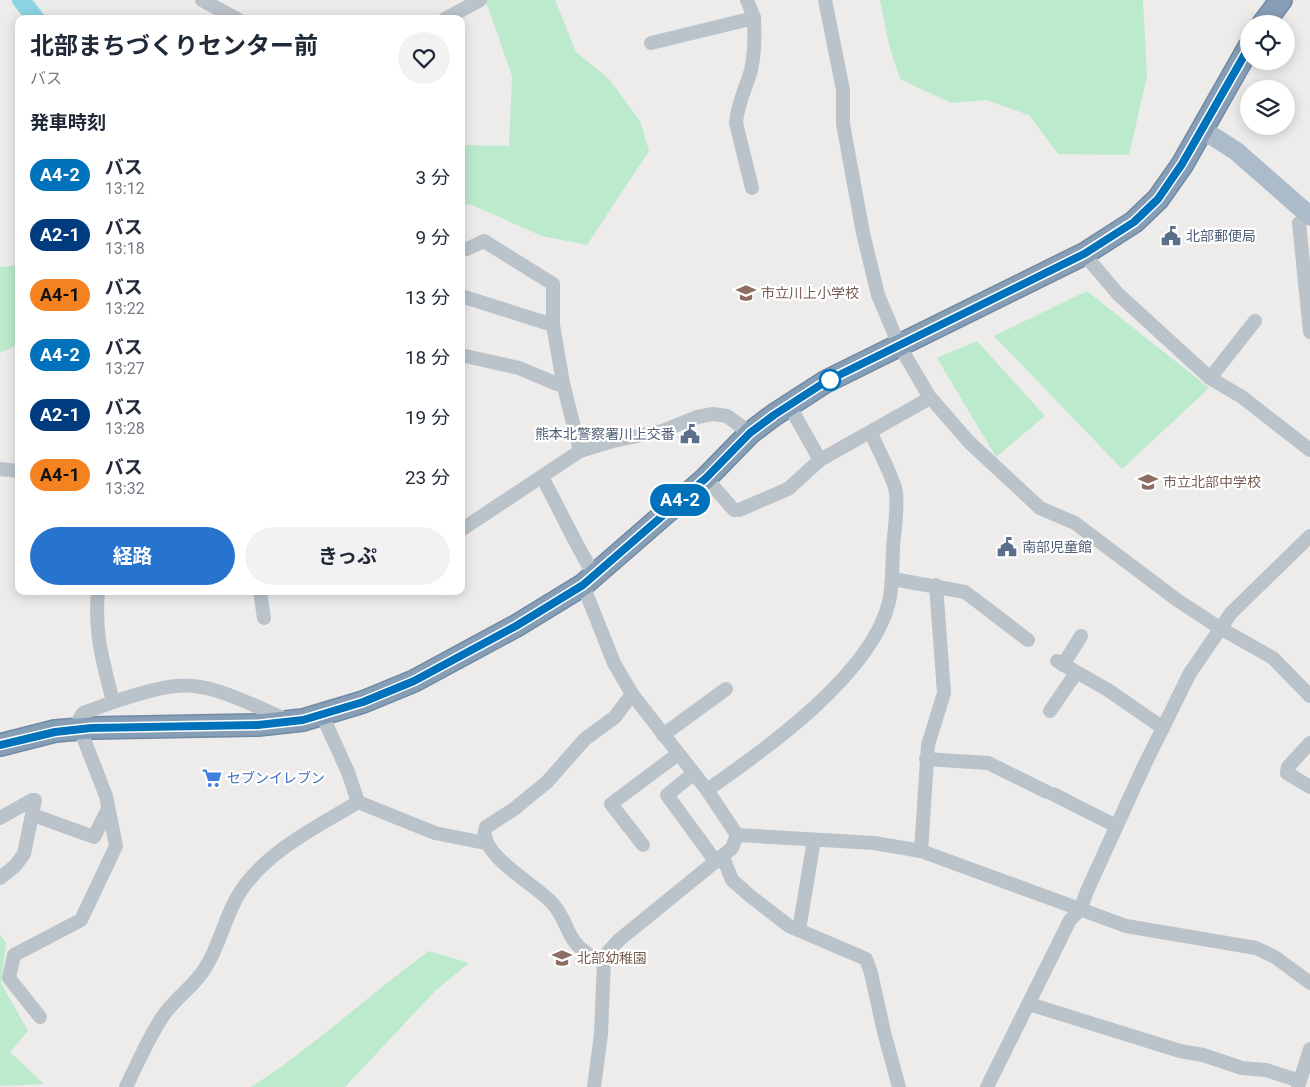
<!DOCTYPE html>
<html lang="ja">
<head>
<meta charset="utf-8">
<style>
	:root { --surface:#fff; --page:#f2f2f3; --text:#1f2937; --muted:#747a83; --accent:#2674cd }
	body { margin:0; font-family:Roboto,"Noto Sans JP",sans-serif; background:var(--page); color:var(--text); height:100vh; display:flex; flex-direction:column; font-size:19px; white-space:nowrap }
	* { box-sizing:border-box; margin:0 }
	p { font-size:16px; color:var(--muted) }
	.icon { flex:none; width:28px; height:28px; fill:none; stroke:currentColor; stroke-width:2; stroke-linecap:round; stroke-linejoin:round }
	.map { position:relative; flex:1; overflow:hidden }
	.sheet { position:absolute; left:15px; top:15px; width:450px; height:580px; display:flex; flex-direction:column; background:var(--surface); border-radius:10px; box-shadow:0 2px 12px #0003 }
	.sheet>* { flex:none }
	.badge { padding:0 10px; border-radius:16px; font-size:18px; line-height:32px }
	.controls { position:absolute; left:1240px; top:15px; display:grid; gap:10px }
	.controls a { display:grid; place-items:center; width:55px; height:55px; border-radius:50%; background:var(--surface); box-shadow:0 2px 12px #0003; font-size:25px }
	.map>.badge { position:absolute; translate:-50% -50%; box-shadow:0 0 0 2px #fff }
	h2 { padding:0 15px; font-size:19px; line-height:45px }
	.round { display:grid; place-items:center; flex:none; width:52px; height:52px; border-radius:26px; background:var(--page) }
	.overview { display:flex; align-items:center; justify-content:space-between; height:85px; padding:0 15px }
	h1 { font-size:24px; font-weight:700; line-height:38px }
	.button { display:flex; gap:10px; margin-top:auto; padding:10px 15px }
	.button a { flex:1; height:58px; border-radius:30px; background:var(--accent); color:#fff; font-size:20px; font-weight:700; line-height:58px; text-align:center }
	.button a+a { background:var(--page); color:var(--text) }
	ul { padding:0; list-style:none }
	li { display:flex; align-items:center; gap:15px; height:60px; padding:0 15px }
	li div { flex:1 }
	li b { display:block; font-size:19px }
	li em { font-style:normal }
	li .badge { min-width:55px; font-weight:700; text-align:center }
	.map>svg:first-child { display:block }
	.green { fill:#bbeacc }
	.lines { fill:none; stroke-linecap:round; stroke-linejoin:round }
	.river { stroke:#8cd4e4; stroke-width:18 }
	.highway-casing { stroke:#718aa3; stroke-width:24 }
	.minor { stroke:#bac3ca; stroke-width:14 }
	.major { stroke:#acbbc9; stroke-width:19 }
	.highway { stroke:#869fb7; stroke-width:21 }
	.line-casing { stroke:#fff; stroke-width:11 }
	.line { stroke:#0072bc; stroke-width:8 }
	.stop-dot { fill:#fff; stroke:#0072bc; stroke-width:2.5 }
	.labels { text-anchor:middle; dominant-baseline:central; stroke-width:4.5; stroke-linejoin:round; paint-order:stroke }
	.service-label { font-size:14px; fill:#4e5e75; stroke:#fff; text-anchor:start }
	.education-label { font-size:14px; fill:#785e54; stroke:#fff; text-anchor:start }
	.shop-label { font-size:14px; fill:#366cbe; stroke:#fff; text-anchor:start }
</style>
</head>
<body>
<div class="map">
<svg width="1310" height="1087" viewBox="0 0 1310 1087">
	<rect width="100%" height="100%" fill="#eeebeb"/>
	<g class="green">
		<polygon points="483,0 555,0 576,52 609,79 640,121 649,151 587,245 542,236 470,204 461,206 461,145 509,146 512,76 488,7"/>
		<polygon points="880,0 1143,0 1147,76 1129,155 1058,154 1029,115 986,100 951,103 900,79 889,45"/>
		<polygon points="19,265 19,344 0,353 0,267"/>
		<polygon points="1087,291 1209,388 1122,469 994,336"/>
		<polygon points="977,341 1045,416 996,457 937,358"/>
		<polygon points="0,934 6,943 1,983 28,1031 10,1052 44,1084 0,1086"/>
		<path d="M429 951 469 963 435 991 345 1087H251C314 1047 368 995 429 951Z"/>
	</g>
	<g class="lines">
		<polyline class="river" points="21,0 36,19"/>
		<defs>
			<g id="highway">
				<polyline points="1263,24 1281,0"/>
				<polyline points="0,745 55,731 91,728 258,725 303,720 363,702 414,681 516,626 583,585 706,478 750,433 774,415 825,382 1084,254 1134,222 1158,199 1182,165 1249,47"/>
			</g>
		</defs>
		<use href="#highway" class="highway-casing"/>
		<g class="minor">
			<polyline points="202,0 237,19"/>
			<polyline points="825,0 843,90 843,124 863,233 878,295 899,345 929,396 969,442 1040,508 1075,523 1177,600 1220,628 1273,658 1310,696"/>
			<polyline points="445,19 480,0"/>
			<polyline points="651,43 754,18 747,0"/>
			<path d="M752 188 736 123C737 105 746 88 751 70 755 53 755 36 754 18"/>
			<polyline points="1299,223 1310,332"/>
			<polyline points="461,248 467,249 484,241 553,284 553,325 563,383 557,384 519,368 461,355"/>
			<polyline points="1084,254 1118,294 1210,378 1242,397 1310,450"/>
			<polyline points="461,296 553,325"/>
			<polyline points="1210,378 1255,321"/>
			<polyline points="563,383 580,451"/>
			<polyline points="789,405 820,460"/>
			<polyline points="0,469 19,471"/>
			<path d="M542 477C560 510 575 544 595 576"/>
			<polyline points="706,478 734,510 739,510 788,489 820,460 923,402 929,396"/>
			<polyline points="461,530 580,451 613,441 662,431 697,417 713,414 727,416 750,433"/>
			<polyline points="893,579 965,592 1028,640"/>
			<polyline points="583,585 614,663 632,694 707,790 737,835 874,843 921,851 1126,926 1256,948 1275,957 1310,983"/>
			<polyline points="260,591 264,618"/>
			<polyline points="1057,661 1108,690 1163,728"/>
			<polyline points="1063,665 1081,636"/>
			<path d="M113 702C133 696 154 688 176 686 211 682 249 704 281 717L283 722"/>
			<polyline points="1050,711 1076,673"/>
			<polyline points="322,715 348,772 358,802"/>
			<polyline points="663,735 726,689"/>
			<polyline points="1310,743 1288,767 1287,773 1310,787"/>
			<polyline points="926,759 988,763 1047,792"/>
			<polyline points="694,773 667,795 716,862"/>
			<path d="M707 790C765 750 872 674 889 602 893 585 892 567 893 549 894 531 898 511 896 492 894 478 877 448 871 433"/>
			<polyline points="1053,794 1116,826"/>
			<polyline points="33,815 94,837 108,809"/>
			<polyline points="0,818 32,800 35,800 24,854 15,866 0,878"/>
			<polyline points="643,845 611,804 678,754"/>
			<polyline points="921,851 928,745 944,693 936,585"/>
			<polyline points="723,857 732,880 749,895 789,926 866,959 871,973 884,1032 899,1087"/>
			<polyline points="799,930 814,840"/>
			<path d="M604 961C599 961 595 959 591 956 565 940 570 924 553 904 538 886 475 853 486 827L514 809 547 782 585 739 615 717 632 694"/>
			<polyline points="1029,1004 1180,1051 1203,1055 1242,1068 1266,1070 1300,1081"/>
			<path d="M40 1017 9 978 14 955 81 920 116 846 106 796 80 729 79 720 83 713 113 702C103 661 94 634 98 591"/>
			<path d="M126 1087C138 1063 148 1038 163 1016 174 1000 190 989 201 974 221 947 225 911 245 885 274 847 319 826 358 802L435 833 485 843"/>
			<polyline points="594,1087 601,1034 604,961 608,952 619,940 732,848 737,835"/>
			<polyline points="987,1087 1070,920 1080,910 1087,891 1144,766 1190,673 1231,613 1310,536"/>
			<polyline points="1298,1087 1310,1049"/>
		</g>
		<polyline class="major" points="1203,130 1236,151 1310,216"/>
		<use href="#highway" class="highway"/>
	</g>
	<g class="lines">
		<defs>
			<polyline id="line" points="0,745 55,732 91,728 258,725 303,720 363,702 414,681 516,626 583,585 706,478 750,433 774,415 825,382 1084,254 1134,222 1158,199 1182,164 1249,47"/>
		</defs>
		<use href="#line" class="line-casing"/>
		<use href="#line" class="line"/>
	</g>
	<defs>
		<symbol id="civic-bare" viewBox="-9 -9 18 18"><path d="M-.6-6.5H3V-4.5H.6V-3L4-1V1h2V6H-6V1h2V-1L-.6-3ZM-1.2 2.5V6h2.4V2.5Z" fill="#5c6f8a" stroke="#fff" stroke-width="2.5" paint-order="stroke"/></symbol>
		<symbol id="school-bare" viewBox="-9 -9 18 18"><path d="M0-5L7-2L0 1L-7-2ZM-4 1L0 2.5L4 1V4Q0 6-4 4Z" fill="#8d6e63" stroke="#fff" stroke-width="2.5" paint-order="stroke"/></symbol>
		<symbol id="supermarket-bare" viewBox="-9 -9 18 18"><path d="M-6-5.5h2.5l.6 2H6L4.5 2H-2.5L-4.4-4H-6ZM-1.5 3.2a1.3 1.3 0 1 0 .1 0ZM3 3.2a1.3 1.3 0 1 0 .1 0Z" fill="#3f7fe0" stroke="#fff" stroke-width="2.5" paint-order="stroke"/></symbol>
	</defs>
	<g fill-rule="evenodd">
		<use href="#civic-bare" x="1157" y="222" width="28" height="28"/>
		<use href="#school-bare" x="732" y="279" width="28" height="28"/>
		<use href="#civic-bare" x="676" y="420" width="28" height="28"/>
		<use href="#school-bare" x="1134" y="468" width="28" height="28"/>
		<use href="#civic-bare" x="993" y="533" width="28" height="28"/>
		<use href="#supermarket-bare" x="198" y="764" width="28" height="28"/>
		<use href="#school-bare" x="548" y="944" width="28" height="28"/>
	</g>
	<circle class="stop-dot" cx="830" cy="380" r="10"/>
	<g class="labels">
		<g class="service-label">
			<text x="1186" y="236">北部郵便局</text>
			<text x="675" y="434" text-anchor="end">熊本北警察署川上交番</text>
			<text x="1022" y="547">南部児童館</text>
		</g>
		<g class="education-label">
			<text x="761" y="293">市立川上小学校</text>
			<text x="1163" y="482">市立北部中学校</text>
			<text x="577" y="958">北部幼稚園</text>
		</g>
		<g class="shop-label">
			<text x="227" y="778">セブンイレブン</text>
		</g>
	</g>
</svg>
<div class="controls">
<a><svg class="icon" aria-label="locate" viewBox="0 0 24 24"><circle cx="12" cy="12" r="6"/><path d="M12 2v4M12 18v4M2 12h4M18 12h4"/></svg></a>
<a><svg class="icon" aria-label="layers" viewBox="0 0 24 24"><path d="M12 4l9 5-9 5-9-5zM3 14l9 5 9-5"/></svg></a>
</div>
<b class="badge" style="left:680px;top:500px;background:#0072bc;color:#fff">A4-2</b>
<section class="sheet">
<div class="overview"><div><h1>北部まちづくりセンター前</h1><p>バス</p></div><a class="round"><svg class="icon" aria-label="heart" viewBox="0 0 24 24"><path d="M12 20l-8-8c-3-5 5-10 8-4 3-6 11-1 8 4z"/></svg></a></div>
<h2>発車時刻</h2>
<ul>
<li><span class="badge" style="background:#0072bc;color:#fff">A4-2</span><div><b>バス</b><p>13:12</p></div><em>3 分</em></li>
<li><span class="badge" style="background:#003b80;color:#fff">A2-1</span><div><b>バス</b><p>13:18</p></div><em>9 分</em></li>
<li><span class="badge" style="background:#f58220;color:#111">A4-1</span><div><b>バス</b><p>13:22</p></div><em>13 分</em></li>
<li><span class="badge" style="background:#0072bc;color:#fff">A4-2</span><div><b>バス</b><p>13:27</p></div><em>18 分</em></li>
<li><span class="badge" style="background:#003b80;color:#fff">A2-1</span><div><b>バス</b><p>13:28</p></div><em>19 分</em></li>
<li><span class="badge" style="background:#f58220;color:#111">A4-1</span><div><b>バス</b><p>13:32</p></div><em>23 分</em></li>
</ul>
<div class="button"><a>経路</a><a>きっぷ</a></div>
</section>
</div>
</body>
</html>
